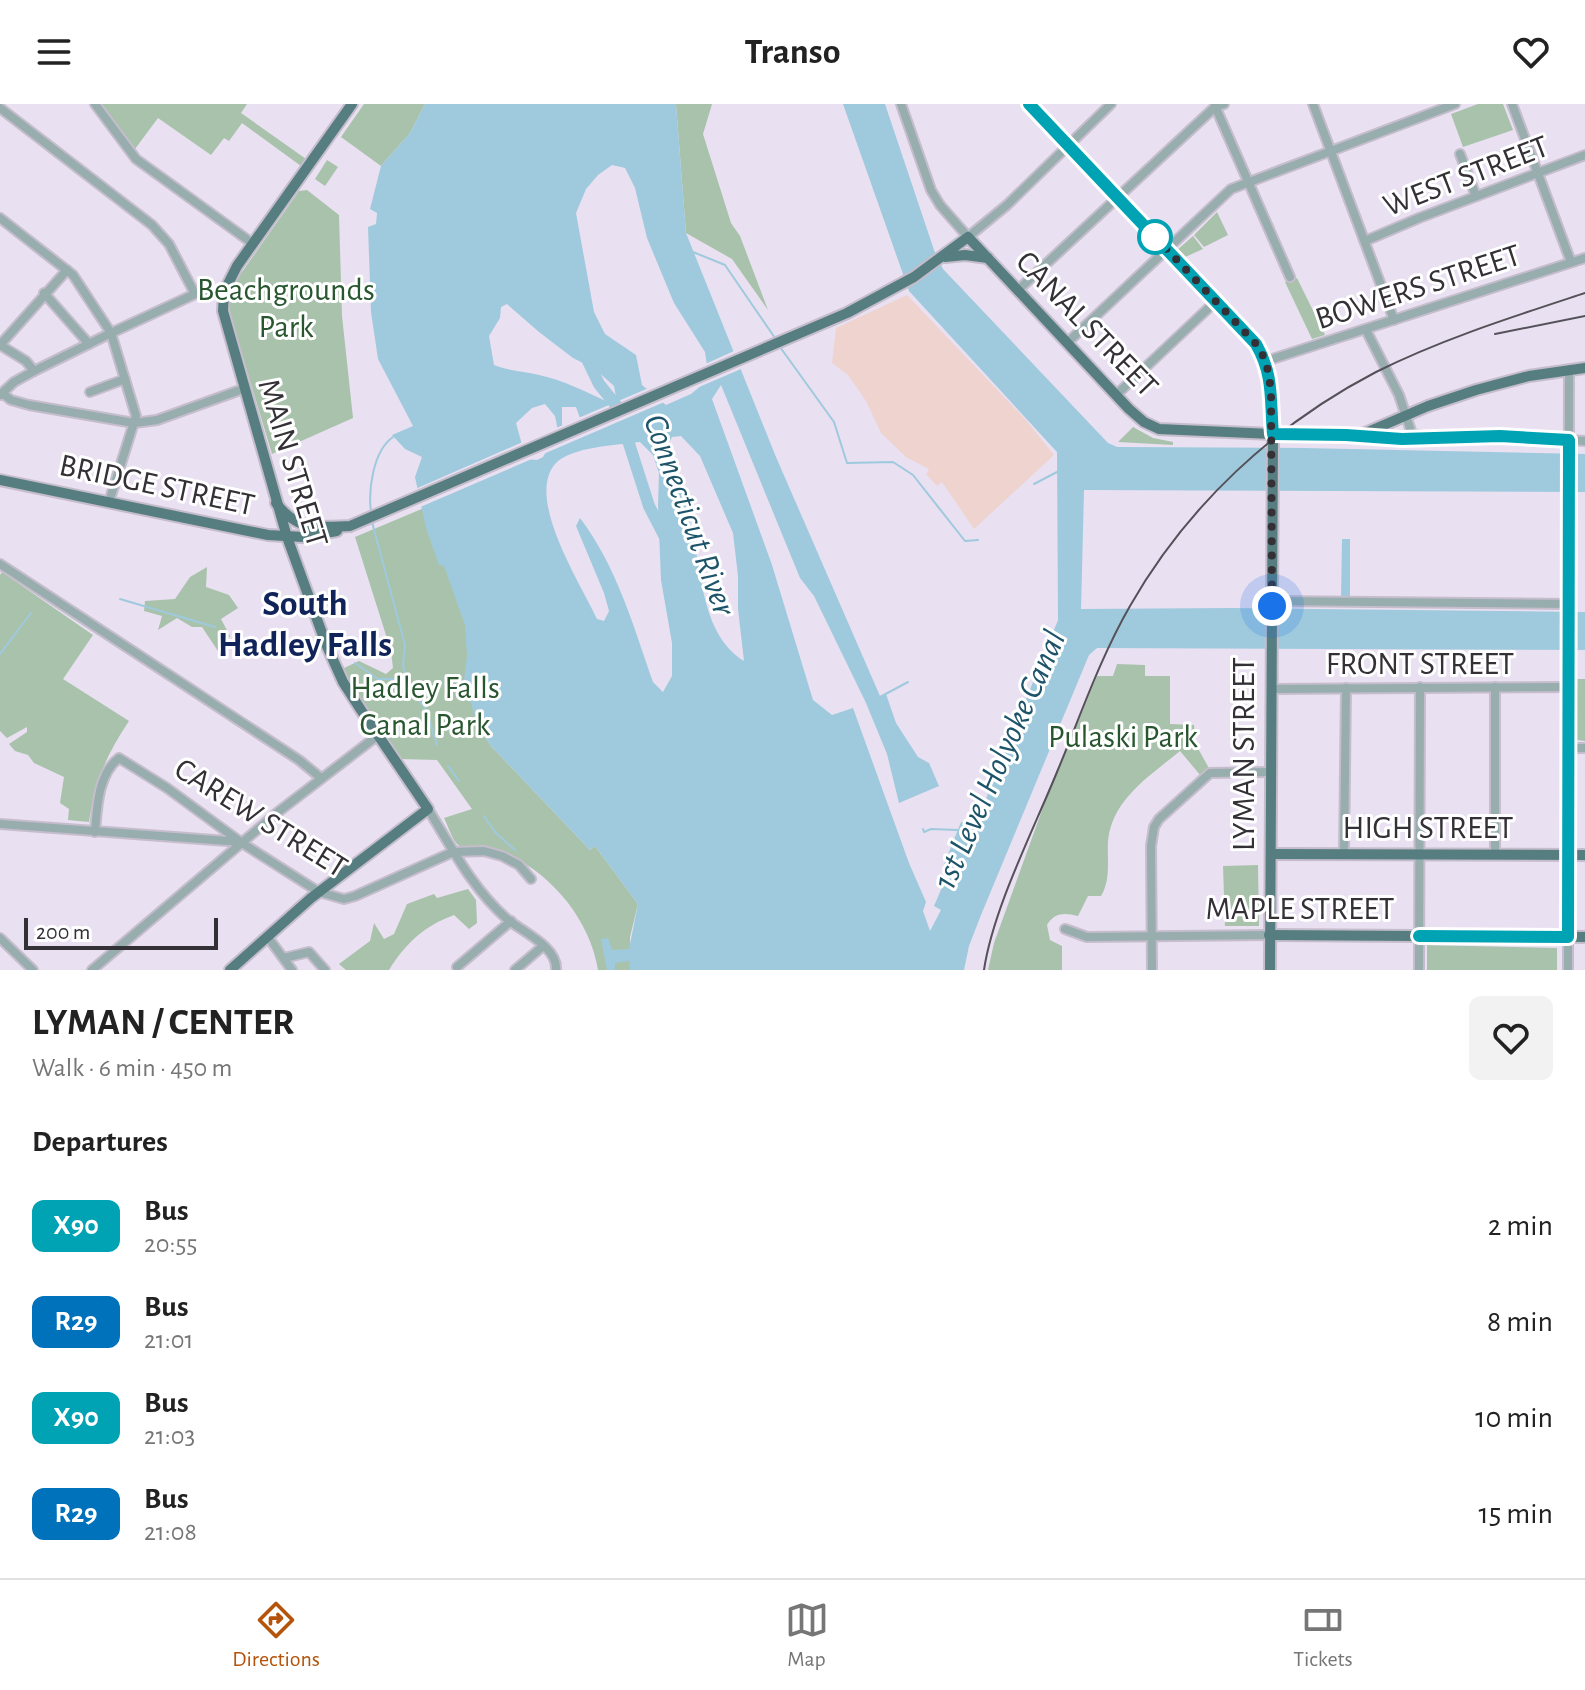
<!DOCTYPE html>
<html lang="en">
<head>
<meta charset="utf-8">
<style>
	:root { --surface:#fff; --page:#f2f2f2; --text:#222; --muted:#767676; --line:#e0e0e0; --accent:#b45309 }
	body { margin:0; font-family:"Alegreya Sans",sans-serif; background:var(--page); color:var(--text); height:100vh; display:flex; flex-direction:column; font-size:30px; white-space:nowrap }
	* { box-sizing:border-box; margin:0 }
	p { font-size:26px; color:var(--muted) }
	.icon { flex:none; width:44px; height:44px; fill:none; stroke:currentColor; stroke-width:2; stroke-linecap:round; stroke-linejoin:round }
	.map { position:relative; height:866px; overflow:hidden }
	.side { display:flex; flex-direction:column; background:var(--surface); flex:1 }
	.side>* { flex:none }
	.badge { padding:0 16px; border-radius:12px; font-size:28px; line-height:52px }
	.scale { position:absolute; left:24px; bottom:20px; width:194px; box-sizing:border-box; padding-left:8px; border:4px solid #333036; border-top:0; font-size:22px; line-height:28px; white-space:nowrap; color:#333036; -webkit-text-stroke:6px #fff; paint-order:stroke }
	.you { position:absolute; width:40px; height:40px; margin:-20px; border:6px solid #fff; border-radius:50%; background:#1a73e8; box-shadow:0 0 0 12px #1a73e833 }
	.map>.badge { position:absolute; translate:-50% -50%; box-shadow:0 0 0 4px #fff }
	h2 { padding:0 32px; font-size:30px; line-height:72px }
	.round { display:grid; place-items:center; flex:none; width:84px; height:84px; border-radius:12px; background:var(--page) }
	.head { display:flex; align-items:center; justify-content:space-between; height:136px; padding:0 32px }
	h1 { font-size:38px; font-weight:700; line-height:60px }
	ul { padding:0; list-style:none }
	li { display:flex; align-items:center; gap:24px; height:96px; padding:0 32px }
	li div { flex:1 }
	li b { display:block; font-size:30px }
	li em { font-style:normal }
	li .badge { min-width:88px; font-weight:700; text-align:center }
	header { display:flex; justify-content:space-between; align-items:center; height:104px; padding:0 32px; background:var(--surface); font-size:36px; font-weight:700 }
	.tab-bar { display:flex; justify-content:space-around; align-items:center; height:112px; border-top:2px solid var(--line); background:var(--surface); font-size:22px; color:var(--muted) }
	.tab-bar a { display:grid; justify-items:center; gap:4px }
	.tab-bar .selected { color:var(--accent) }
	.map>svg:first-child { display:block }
	.industrial { fill:#eed3cf }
	.green { fill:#a9c2ab }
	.water { fill:#9fcadd; fill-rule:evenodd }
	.pier { fill:#e9e0f1 }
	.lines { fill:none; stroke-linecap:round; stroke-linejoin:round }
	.stream { stroke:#9fcadd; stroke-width:2 }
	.river { stroke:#9fcadd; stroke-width:12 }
	.minor-casing { stroke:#c5bdcc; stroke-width:12 }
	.major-casing { stroke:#c5bdcc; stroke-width:14 }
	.minor { stroke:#97adae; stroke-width:8 }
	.major { stroke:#567e81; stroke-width:10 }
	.rail { stroke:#555159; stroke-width:2 }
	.line-casing { stroke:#fff; stroke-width:18 }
	.line { stroke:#00a3b4; stroke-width:12 }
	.walk { stroke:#333036; stroke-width:8; stroke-dasharray:0 14.4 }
	.stop-dot { fill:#fff; stroke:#00a3b4; stroke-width:4 }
	.labels { text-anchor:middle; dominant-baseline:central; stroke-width:6; stroke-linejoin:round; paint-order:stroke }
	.street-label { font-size:32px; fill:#333036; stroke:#fff }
	.park-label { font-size:32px; fill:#27562f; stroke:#fff }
	.water-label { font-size:34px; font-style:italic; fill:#1d5469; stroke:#fff }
	.quarter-label { font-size:36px; font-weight:bold; fill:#112459; stroke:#fff }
</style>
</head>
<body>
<header><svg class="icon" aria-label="menu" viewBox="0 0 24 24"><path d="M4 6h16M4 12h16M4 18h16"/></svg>Transo<svg class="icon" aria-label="heart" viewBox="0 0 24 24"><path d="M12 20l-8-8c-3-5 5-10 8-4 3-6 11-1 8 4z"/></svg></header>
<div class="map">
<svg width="1585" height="866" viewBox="0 0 1585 866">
	<rect width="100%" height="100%" fill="#e9e0f1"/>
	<polygon class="industrial" points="907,191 1025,315 1054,351 974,425 942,378 937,382 926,370 929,367 927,364 906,353 881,329 866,297 848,271 832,259 836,224"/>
	<g class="green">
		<polygon points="100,0 247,0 241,9 306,55 301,62 242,19 229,37 224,34 211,51 158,14 132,49"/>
		<polygon points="364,0 425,0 410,29 381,62 341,33"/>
		<polygon points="676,0 712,0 703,30 731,119 740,132 768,206 732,155 686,129"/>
		<polygon points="1478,0 1503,0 1513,26 1463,43 1451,10"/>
		<polygon points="327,56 338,63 325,82 315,75"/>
		<polygon points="307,86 339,111 342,212 353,314 272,350 232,217 229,201 235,178 299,87"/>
		<polygon points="1217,108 1228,131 1204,143 1194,131"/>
		<polygon points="1193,132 1203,145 1183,154 1176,147"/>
		<polygon points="1297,174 1325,231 1312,235 1285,178"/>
		<polygon points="1133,323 1153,334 1173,338 1173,341 1118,338"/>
		<path d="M443 396 460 440 478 622 491 642 590 746 595 742 638 800 630 833V866H598C590 815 549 766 501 748 488 743 469 749 458 741 452 735 448 722 444 714L472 705 437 656 400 655 342 565 359 557 386 570 393 564 391 547 355 433Z"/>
		<polygon points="207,463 206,483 229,491 238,504 221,515 230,532 220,550 202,523 192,523 177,514 158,526 162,512 144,507 145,497 175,495 190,473"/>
		<path d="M2 468 93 531 63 575 129 617C106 652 95 677 89 718L68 716 69 705 60 699 64 673 34 659 28 651 15 647 9 640 27 628V623L7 634 0 627V471Z"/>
		<path d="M1117 560 1145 561V572H1170V620L1194 621 1196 641 1210 666 1201 672 1180 647C1151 671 1112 695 1108 737 1107 755 1111 776 1101 792H1088L1078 812C1065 809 1055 808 1047 821L1050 836 1062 842V866H988L994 839 1045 698 1097 572H1113Z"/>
		<polygon points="1577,575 1585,575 1585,637 1577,636"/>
		<polygon points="1258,761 1259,822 1225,822 1223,762"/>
		<path d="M468 785 476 796 477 819 469 825 454 811C424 822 406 839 389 866H346L339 860 370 837 374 819 384 835 394 830 407 800 434 790 437 794Z"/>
		<polygon points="1427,841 1557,844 1557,866 1427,866"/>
	</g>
	<g class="water">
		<path d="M425 0H676L686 129 776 353 880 592 886 590 896 619 918 653 929 659 939 682 899 699 887 650 866 599 814 492 800 474 721 281 712 295 772 461 813 596 832 611 853 604 909 759 926 798 923 807 930 827 941 806 934 802 943 781V763L961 718 975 722 1058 516 1057 348 909 187 843 0H885L934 146 943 165 1108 339 1117 343 1304 344 1585 350V388L1084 386 1081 505 1232 504 1585 508V546L1097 544 1089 551 981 811 969 842 964 866H630L629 857 615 859V866H607L601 835 608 834 612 846 629 845 638 800 595 742 590 746 491 642 478 622 464 577 467 551 465 521 444 462 439 461 426 424 415 373 422 353 405 345 392 331 413 322 378 255 371 208 368 123 376 120 377 109 370 105 381 62 410 29ZM612 61 625 64 635 84 647 134 674 199 705 248 709 275 691 290 666 301 642 281 636 251 605 230 594 208 576 109 586 85 598 71ZM507 200 539 228 573 254 595 265 614 282 616 293 606 297C584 287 563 276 539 271 523 267 509 267 494 261L489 232 500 214 501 203ZM545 300 555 312 558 327 543 353 537 356 526 355 516 319 532 304ZM562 303H576L585 328 562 323ZM681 332 700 352 733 429 738 472V505L744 557C702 531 702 470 692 426 686 398 677 369 668 341L672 333ZM640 338 653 351 659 369 658 402 661 476 672 539V572L663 588 653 578C633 521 617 463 580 414L576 422 604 489 609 507 604 517 597 515C581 480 524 393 556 359 571 343 617 341 640 338Z"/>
		<polygon points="1342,435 1350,435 1350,494 1341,494"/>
	</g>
	<polygon class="pier" points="734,247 741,265 418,404 413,386 525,337 529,351 536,352 541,350 553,325 566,320 572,330 580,327 576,315 651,283 666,296 689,287 704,273 703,261"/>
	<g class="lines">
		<g class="stream">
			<polyline points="693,148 725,161 775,234"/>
			<polyline points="780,243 834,318 847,359 893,358 913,371 965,437 978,436"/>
			<polyline points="1034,380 1057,368"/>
			<path d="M371 408C368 386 373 347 393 333"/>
			<polyline points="120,495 215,523"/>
			<polyline points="0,550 31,509"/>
			<polyline points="355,559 378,575 401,575 405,572 403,560 405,541 372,418"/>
			<polyline points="403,577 425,604 437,641"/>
			<polyline points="880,593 908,578"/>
			<polyline points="448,662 459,677"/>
			<polyline points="484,712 495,728 515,746"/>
			<polyline points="923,725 924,728 931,725 958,726"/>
		</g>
		<g class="river">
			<polyline points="585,251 599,280 620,306"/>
			<polyline points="624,324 649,402 665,433"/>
		</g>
		<defs>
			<g id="minor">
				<polyline points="95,0 136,55 252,139"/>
				<polyline points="901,0 931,86 940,101 968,133 1007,101 1111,0"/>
				<path d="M1029 0 1256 240C1273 269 1271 298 1273 330"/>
				<polyline points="1313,0 1394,216"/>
				<polyline points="1512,0 1571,158"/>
				<polyline points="1215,2 1290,173"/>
				<polyline points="0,4 152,121 169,140 195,190"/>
				<polyline points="1460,50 1476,92"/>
				<polyline points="0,114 73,171 111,229 136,312 109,398"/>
				<polyline points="1365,137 1419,114 1585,51"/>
				<polyline points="1018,186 1215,3 1224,0"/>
				<polyline points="44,189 89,240"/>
				<polyline points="1366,226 1399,291 1412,330 1429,333 1500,332 1585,337"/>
				<polyline points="1067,239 1231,85 1455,0"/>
				<polyline points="0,241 67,166"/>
				<polyline points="0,241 26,257 34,267"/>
				<polyline points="1266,257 1585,154"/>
				<polyline points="90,288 125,275"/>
				<polyline points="2,289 11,296 29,301 134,319 157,316 243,285"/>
				<polyline points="0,291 14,278 34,267 111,229 195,190 224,188"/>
				<polyline points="1116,291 1216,197"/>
				<polyline points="1359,333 1421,334"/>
				<polyline points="0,460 299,656 321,674"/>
				<polyline points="1272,497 1569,500"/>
				<polyline points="1271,585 1568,583"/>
				<polyline points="1568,644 1585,644"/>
				<path d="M428 705C452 744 472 784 507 815 523 828 558 843 556 866"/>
				<polyline points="0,720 241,738"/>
				<path d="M95 728C97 703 98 670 119 654L167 684 242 739 319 788 344 795 355 792 453 748 484 747 502 752 519 761 531 775"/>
				<polyline points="1344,750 1346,584"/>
				<polyline points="1495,750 1495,583"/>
				<polyline points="1065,825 1087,833 1269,831"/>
				<polyline points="267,832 292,866"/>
				<polyline points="0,834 33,866"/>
				<polyline points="284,854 309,848 325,866"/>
				<polyline points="457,863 511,817"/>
				<polyline points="92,866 278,708 377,632"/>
				<polyline points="515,866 543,842"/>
				<polyline points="1152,866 1151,742 1154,723 1159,715 1210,669 1269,668"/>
				<polyline points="1419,866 1420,583"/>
				<polyline points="1568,866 1569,266"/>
			</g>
			<g id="major">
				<polyline points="945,153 965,151 988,154"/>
				<polyline points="0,376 268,431 303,433 337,427"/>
				<path d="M276 399C298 428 318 423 350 422L847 209 914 173 968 133 1129 305 1144 318 1159 325 1273 330H1363L1428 302 1476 286 1529 272 1585 264"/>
				<polyline points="1271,750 1585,751"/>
				<polyline points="1269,831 1585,833"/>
				<polyline points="230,866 311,794 428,705 361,606 343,578 326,540 287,433 223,207 224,188 237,162 352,0"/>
				<polyline points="1270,866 1273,330"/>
			</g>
		</defs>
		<use href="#minor" class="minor-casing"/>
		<use href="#major" class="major-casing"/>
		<use href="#minor" class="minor"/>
		<use href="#major" class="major"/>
		<g class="rail">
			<polyline points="1495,230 1585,212"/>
			<path d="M984 866C993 805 1033 727 1057 668 1080 613 1100 554 1130 502 1187 402 1274 321 1376 268 1442 235 1515 212 1585 189"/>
		</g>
	</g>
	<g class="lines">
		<defs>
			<path id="line" d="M1029 0 1256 240C1274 271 1270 296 1273 330L1346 331 1402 335 1500 332 1569 336 1568 833 1419 832"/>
		</defs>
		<use href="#line" class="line-casing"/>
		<use href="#line" class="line"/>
		<polyline class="walk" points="1155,133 1146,123 1256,240 1266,257 1271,285 1272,502"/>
	</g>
	<circle class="stop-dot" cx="1155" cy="133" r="16"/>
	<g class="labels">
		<g class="street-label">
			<text transform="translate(1466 72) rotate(-21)">WEST STREET</text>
			<text transform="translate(1418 183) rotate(-18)">BOWERS STREET</text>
			<text transform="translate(1087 220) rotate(46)">CANAL STREET</text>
			<text transform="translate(293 359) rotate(73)">MAIN STREET</text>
			<text transform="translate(157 381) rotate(12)">BRIDGE STREET</text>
			<text x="1420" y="560">FRONT STREET</text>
			<text transform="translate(1244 650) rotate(-90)">LYMAN STREET</text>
			<text transform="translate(261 714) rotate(32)">CAREW STREET</text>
			<text x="1428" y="724">HIGH STREET</text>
			<text x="1300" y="805">MAPLE STREET</text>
		</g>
		<g class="park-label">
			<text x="286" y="186">Beachgrounds<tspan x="286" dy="37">Park</tspan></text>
			<text x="425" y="584">Hadley Falls<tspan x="425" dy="37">Canal Park</tspan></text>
			<text x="1123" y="633">Pulaski Park</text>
		</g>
		<g class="water-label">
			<text transform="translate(689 411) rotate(70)">Connecticut River</text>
			<text transform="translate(1000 656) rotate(-66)">1st Level Holyoke Canal</text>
		</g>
		<g class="quarter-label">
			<text x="305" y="500">South<tspan x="305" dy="41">Hadley Falls</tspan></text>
		</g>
	</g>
</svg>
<div class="scale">200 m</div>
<div class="you" style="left:1272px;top:502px"></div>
</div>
<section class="side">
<div class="head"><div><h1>LYMAN / CENTER</h1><p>Walk · 6 min · 450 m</p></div><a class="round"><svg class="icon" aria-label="heart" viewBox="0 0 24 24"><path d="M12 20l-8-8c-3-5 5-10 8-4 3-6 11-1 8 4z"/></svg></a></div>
<h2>Departures</h2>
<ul>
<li><span class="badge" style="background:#00a3b4;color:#fff">X90</span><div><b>Bus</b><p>20:55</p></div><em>2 min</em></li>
<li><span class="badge" style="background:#0072bc;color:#fff">R29</span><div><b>Bus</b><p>21:01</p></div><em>8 min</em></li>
<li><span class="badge" style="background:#00a3b4;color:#fff">X90</span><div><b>Bus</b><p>21:03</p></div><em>10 min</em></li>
<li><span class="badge" style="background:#0072bc;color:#fff">R29</span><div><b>Bus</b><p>21:08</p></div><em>15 min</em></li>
</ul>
</section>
<nav class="tab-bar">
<a class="selected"><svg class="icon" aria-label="directions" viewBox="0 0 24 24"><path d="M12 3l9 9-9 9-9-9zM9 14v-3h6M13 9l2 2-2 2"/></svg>Directions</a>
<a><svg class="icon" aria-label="map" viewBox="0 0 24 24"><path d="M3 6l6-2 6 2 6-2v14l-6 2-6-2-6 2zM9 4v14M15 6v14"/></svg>Map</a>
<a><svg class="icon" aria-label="tickets" viewBox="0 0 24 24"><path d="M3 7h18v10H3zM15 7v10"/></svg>Tickets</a>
</nav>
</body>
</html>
